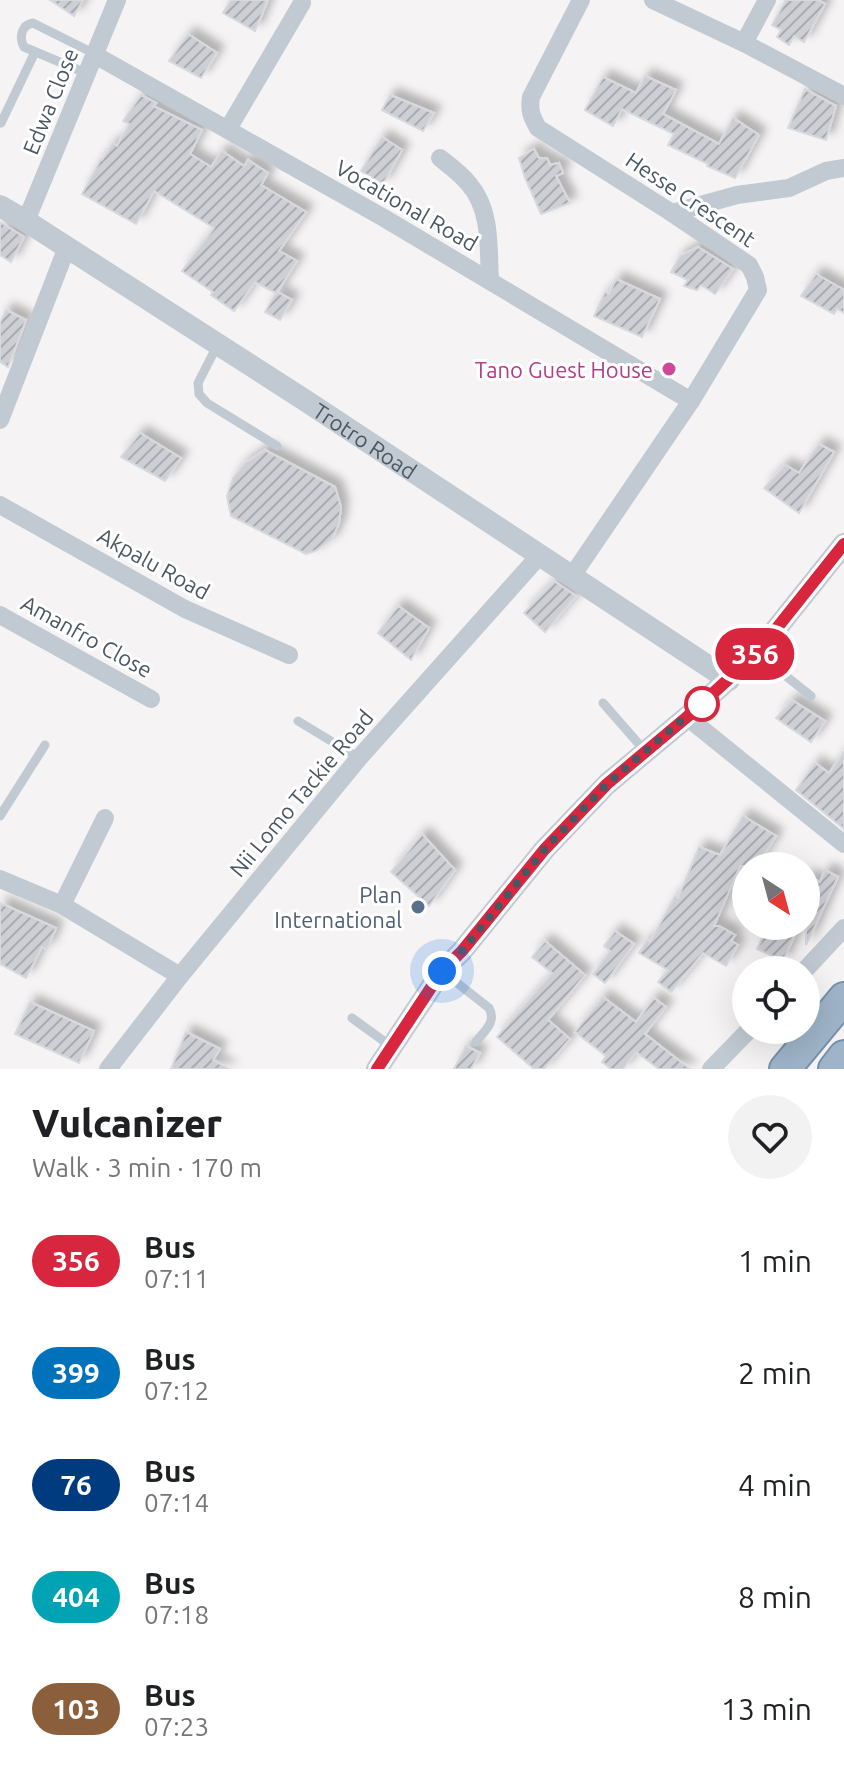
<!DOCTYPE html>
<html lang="en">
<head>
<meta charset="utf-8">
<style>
	:root { --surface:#fff; --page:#f2f2f2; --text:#202124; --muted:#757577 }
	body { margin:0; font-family:Ubuntu,sans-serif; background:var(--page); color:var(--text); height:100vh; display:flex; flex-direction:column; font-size:30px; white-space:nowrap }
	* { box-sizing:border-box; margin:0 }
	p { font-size:26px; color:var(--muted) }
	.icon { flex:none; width:44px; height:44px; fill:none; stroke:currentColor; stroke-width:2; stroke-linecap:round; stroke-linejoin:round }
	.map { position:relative; height:1069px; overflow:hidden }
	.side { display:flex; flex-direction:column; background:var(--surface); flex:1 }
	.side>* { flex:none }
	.badge { padding:0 16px; border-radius:26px; font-size:28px; line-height:52px }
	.needle { width:52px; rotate:144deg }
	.tools { position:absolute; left:732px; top:852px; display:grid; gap:16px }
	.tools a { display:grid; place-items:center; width:88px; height:88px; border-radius:50%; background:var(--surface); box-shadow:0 8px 32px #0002; font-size:40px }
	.you { position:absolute; width:40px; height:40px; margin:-20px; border:6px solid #fff; border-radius:50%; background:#1a73e8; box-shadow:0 0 0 12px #1a73e833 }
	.map>.badge { position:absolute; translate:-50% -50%; box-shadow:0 0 0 4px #fff }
	.round { display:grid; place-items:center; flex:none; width:84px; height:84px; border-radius:42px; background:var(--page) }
	.head { display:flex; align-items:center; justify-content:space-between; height:136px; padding:0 32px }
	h1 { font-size:38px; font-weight:800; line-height:60px }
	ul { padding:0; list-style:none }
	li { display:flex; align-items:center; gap:24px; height:112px; padding:0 32px }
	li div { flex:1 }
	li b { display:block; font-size:30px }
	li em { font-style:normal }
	li .badge { min-width:88px; font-weight:700; text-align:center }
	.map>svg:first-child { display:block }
	.building { fill:url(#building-hatch); stroke:#d7d9de; stroke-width:2; filter:url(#shadow) }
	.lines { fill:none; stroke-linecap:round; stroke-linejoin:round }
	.trunk-casing { stroke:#7690ad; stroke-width:34 }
	.service { stroke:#c1cad2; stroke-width:9 }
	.minor { stroke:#c1cad2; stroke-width:18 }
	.tertiary { stroke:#c1cad2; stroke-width:22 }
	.trunk { stroke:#9fb4c9; stroke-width:30 }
	.line-casing { stroke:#fff; stroke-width:18 }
	.line { stroke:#d7263d; stroke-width:12 }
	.walk { stroke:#4a5661; stroke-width:8; stroke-dasharray:0 14.4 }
	.hotel-dot { fill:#d1479c; stroke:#fff; stroke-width:3 }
	.stop-dot { fill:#fff; stroke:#d7263d; stroke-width:4 }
	.service-dot { fill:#5c6f8a; stroke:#fff; stroke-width:3 }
	.labels { text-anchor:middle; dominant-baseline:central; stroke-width:6; stroke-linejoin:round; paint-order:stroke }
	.street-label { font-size:22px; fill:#4a5661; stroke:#fff }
	.hotel-label { font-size:22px; fill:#b23c85; stroke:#fff; text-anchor:end }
	.service-label { font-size:22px; fill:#4e5e75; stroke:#fff; text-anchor:end }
</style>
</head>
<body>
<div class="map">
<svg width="844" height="1069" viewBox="0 0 844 1069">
	<defs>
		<pattern id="building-hatch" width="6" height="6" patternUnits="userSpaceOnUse" patternTransform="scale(2)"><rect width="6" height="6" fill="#cdcfd5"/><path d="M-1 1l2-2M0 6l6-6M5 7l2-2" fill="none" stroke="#a8abb0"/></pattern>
		<filter id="shadow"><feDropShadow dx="7" dy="-7" stdDeviation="4" flood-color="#0004"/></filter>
	</defs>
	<rect width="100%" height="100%" fill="#f5f3f3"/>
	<g class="building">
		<polygon points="50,0 83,0 74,16"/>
		<polygon points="231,0 268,0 255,31 223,13"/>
		<polygon points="786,0 818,0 825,4 804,42 794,36 789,45 777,37 781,30 772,25"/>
		<polygon points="188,34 217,53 201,78 169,61"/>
		<polygon points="645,76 676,90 663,114 719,144 733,118 759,135 735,178 707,166 708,164 668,145 674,134 622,109 613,126 585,110 603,77 636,93"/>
		<polygon points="805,89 836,106 826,140 788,128"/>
		<polygon points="141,95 156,103 153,106 202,130 190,154 211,167 222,151 244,166 248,160 268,173 261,185 306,212 279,251 297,261 277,292 292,300 280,320 265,312 276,293 255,282 234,311 211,295 213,292 182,271 214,228 154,191 136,224 82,194 101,159 102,160 113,143 117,146 129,124 123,121"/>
		<polygon points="390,95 434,113 423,131 382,110"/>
		<polygon points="382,137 402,150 383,184 361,171"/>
		<polygon points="534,149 539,158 547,158 550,165 559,163 563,173 556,176 570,203 541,214 525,178 519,158"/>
		<polygon points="0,222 24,237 11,262 0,255"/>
		<polygon points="698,247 733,269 715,294 701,285 697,290 684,286 688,280 671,272 680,256"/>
		<polygon points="816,274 844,290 844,313 837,309 834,314 801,296"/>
		<polygon points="616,279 660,299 642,337 594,316 605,292 609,294"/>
		<polygon points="6,310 26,320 8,367 0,362 0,323"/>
		<polygon points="140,433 181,458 165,481 121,457"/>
		<polygon points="819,444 834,452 799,513 764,488 785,465 799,473"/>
		<polygon points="265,450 335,487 341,507 339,523 332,539 315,551 306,554 231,516 227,496 233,478 245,463"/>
		<polygon points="554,581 576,596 545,632 524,613"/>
		<polygon points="398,606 429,628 411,660 378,633"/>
		<polygon points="792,700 825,721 811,742 776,718"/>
		<polygon points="844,752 844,829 796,790 815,763 829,773"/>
		<polygon points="743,816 776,836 757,866 740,866 714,926 719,926 735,935 731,941 738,945 726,966 703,953 671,992 658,982 668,970 639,953 647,940 650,942 675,896 678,898 699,847 720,855"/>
		<polygon points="422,834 455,870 429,906 391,872"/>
		<polygon points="825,870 838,877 806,945 806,876 820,882"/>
		<polygon points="0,903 56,928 47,949 42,947 26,978 0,964"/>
		<polygon points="768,926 799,926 783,961 757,949"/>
		<polygon points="615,931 634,944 605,983 593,974 610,951 604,946"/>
		<polygon points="545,941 585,975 548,1020 570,1039 544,1069 534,1069 497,1037 552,973 532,957"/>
		<polygon points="603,997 636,1022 654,998 666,1007 645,1034 690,1069 659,1069 636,1052 623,1069 611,1069 602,1062 606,1056 575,1032"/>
		<polygon points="30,1002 94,1031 79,1063 15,1034"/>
		<polygon points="186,1032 220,1049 213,1060 229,1069 171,1069"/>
		<polygon points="466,1046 480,1053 471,1069 454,1069"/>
	</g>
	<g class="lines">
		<defs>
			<g id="trunk">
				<polyline points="785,1069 844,998"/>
				<polyline points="834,1069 844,1056"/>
			</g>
		</defs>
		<use href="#trunk" class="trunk-casing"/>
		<g class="service">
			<path d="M88 74 24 47C19 38 21 25 33 23L95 54"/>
			<polyline points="1,123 35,52"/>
			<polyline points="218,344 198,383 199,394 207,403 277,446"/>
			<polyline points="757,653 811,696"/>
			<polyline points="603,703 645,751"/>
			<polyline points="298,721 359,758"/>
			<polyline points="0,816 45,745"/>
			<path d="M442 971 489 1008C497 1022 484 1031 476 1042"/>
			<polyline points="352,1018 392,1047"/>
		</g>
		<g class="minor">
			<polyline points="653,0 744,43 844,96"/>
			<polyline points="744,43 767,0"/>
			<polyline points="95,55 384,218 691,401"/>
			<polyline points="228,129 302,3"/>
			<path d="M440 158C450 166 461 174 469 184 492 211 488 247 490 281"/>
			<polyline points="672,213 737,195 789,188 826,171 844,168"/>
			<polyline points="26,221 117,0"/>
			<polyline points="0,420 67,247"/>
			<polyline points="0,505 185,609 289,655"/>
			<path d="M572 576 691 401 758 290 755 277 749 265 672 213 538 128C531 116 529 110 531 97L581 0"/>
			<polyline points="0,615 151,699"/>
			<polyline points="687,717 844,844"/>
			<polyline points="0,879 62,905 180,976"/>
			<polyline points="62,905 105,818"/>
			<polyline points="805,970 844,928"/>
			<polyline points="108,1069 180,976 359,758 540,555"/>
			<polyline points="711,1069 749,1030"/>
		</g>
		<g class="tertiary">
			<path id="s1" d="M0 206 26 221 303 399 729 680"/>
			<polyline points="377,1069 442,971 462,951 544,850 607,784 687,717 757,653 844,544"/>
		</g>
		<use href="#trunk" class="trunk"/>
	</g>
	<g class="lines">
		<defs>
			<polyline id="line" points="377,1069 442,971 462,951 544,850 607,784 687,717 757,653 844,544"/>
		</defs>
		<use href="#line" class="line-casing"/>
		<use href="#line" class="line"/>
		<polyline class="walk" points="442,971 462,951 544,850 607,784 708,698 702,704"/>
	</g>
	<circle class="hotel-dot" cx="669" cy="369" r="8"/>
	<circle class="stop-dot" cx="702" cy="704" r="16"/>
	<circle class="service-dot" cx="418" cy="907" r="8"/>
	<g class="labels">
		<g class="street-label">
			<text transform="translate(50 101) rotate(-68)">Edwa Close</text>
			<text transform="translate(691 199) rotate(34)">Hesse Crescent</text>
			<text transform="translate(407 205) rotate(30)">Vocational Road</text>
			<text stroke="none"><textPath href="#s1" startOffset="434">Trotro Road</textPath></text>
			<text transform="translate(154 563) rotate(29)">Akpalu Road</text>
			<text transform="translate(87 636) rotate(29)">Amanfro Close</text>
			<text transform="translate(301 793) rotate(-50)">Nii Lomo Tackie Road</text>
		</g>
		<g class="hotel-label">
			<text x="653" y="369">Tano Guest House</text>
		</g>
		<g class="service-label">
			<text x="402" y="894">Plan<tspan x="402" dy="25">International</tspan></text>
		</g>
	</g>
</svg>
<div class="tools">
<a><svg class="needle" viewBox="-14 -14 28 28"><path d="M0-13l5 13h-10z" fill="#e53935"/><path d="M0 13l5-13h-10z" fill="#757577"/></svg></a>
<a><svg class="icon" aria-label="locate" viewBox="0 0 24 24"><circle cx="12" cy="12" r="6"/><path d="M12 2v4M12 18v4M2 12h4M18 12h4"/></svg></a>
</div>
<div class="you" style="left:442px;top:971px"></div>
<b class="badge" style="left:755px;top:654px;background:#d7263d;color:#fff">356</b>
</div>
<section class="side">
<div class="head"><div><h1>Vulcanizer</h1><p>Walk · 3 min · 170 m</p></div><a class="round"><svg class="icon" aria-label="heart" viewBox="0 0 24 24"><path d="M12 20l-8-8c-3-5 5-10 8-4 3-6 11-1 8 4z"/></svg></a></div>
<ul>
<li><span class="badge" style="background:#d7263d;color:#fff">356</span><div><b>Bus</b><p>07:11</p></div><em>1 min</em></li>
<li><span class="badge" style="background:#0072bc;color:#fff">399</span><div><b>Bus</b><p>07:12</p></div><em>2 min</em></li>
<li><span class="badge" style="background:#003b80;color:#fff">76</span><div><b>Bus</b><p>07:14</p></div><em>4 min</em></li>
<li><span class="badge" style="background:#00a3b4;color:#fff">404</span><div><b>Bus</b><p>07:18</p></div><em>8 min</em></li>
<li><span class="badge" style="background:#8b5e3c;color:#fff">103</span><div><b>Bus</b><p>07:23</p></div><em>13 min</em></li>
</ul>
</section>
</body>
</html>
